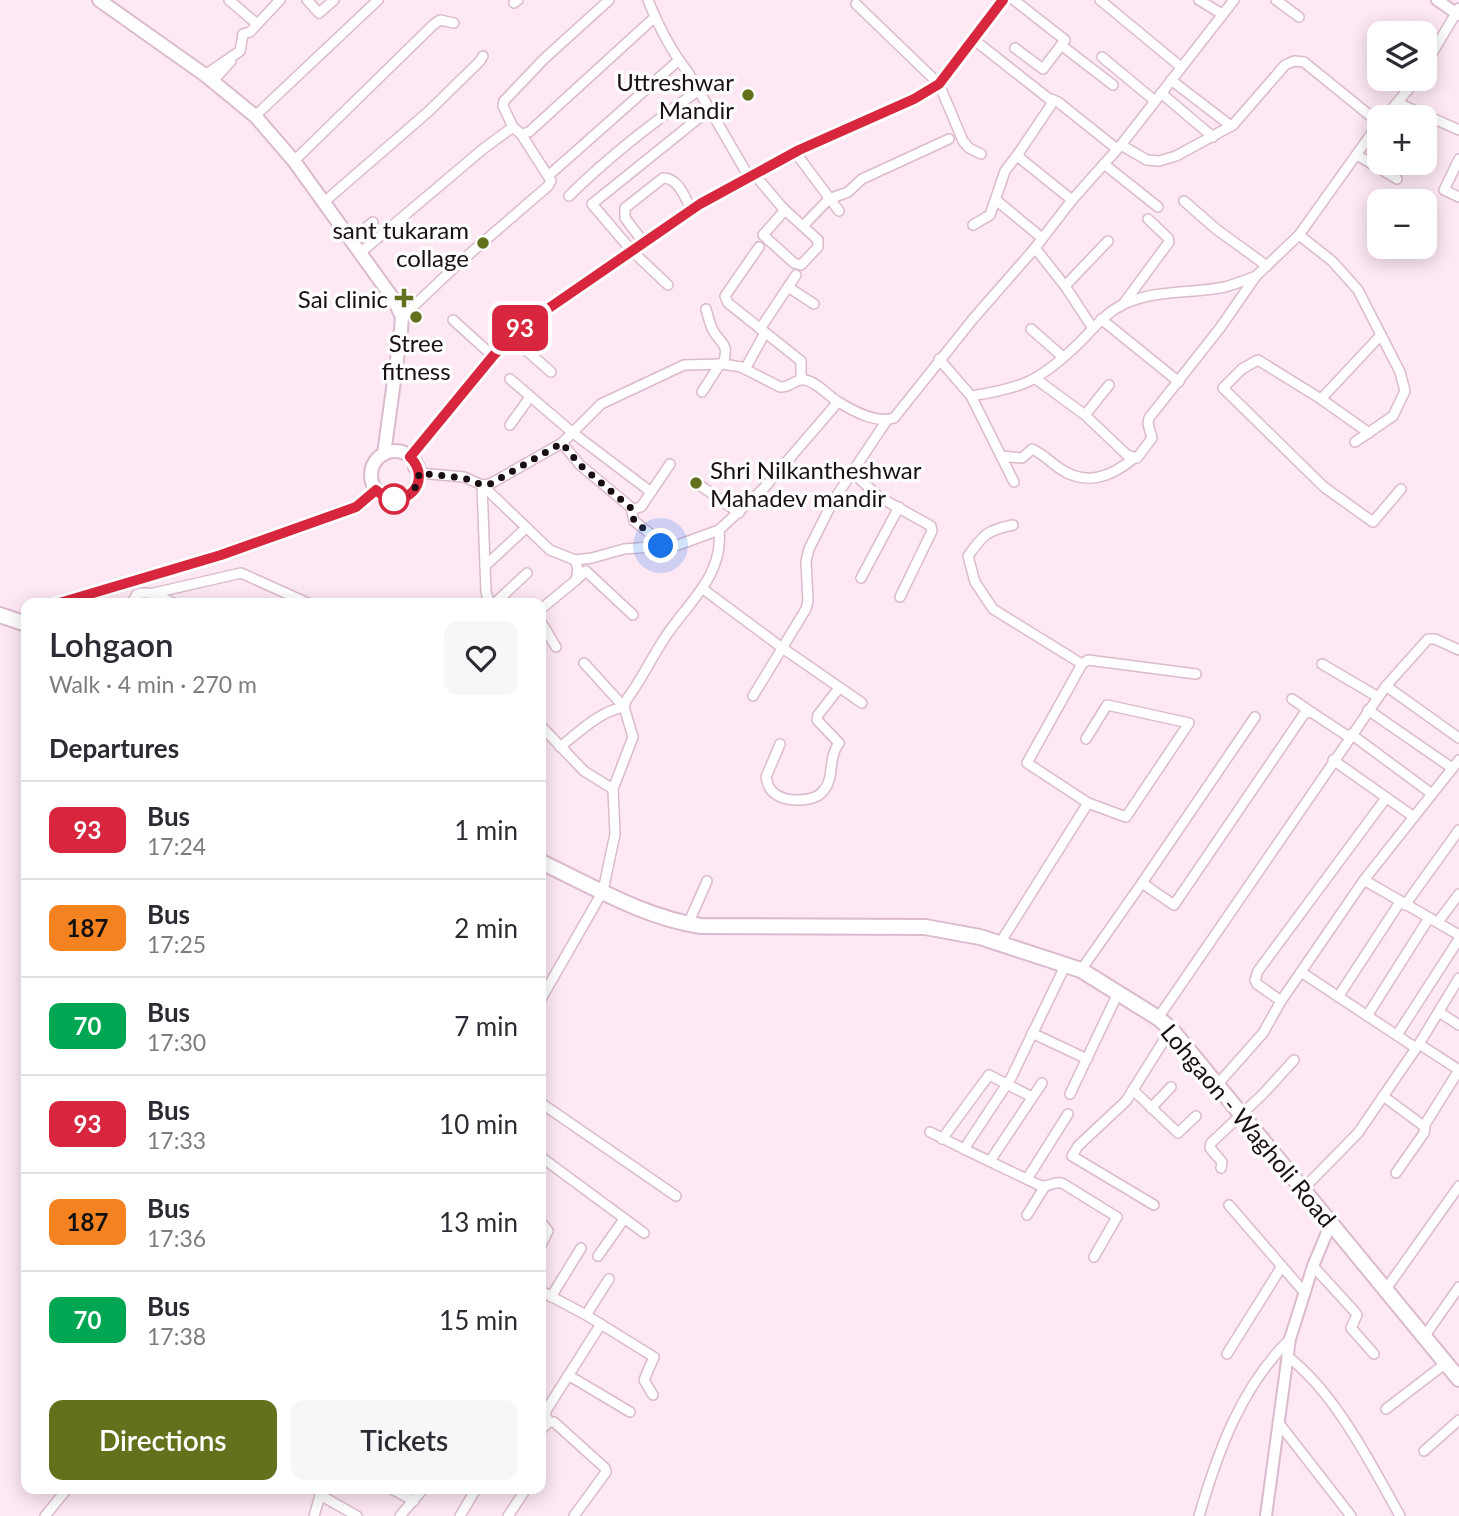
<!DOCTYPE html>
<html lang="en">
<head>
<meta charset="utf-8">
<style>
	:root { --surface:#fff; --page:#f7f7f7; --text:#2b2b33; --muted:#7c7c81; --line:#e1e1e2; --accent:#63711d }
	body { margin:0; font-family:Lato,sans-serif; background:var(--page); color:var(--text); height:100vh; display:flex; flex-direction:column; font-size:26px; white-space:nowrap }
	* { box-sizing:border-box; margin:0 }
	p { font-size:23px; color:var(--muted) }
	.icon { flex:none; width:38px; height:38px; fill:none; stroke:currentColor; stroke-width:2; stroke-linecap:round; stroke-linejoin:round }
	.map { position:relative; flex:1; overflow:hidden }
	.drawer { position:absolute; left:21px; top:598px; width:525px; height:896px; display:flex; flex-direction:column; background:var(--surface); border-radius:14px; box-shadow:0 4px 18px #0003 }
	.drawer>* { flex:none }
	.badge { padding:0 14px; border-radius:10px; font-size:24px; line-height:46px }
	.tools { position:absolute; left:1367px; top:21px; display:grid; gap:14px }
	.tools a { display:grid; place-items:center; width:70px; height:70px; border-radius:14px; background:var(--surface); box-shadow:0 4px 18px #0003; font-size:35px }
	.you { position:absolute; width:35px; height:35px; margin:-18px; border:5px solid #fff; border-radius:50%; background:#1a73e8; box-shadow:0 0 0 10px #1a73e833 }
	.map>.badge { position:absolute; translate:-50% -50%; box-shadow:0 0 0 4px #fff }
	h2 { padding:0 28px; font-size:26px; line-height:63px }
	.round { display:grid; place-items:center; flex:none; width:74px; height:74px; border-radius:14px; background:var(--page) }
	.headline { display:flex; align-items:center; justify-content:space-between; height:119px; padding:0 28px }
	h1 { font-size:33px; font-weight:600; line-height:52px }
	.action { display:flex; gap:14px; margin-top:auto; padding:14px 28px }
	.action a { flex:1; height:80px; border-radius:14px; background:var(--accent); color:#fff; font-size:28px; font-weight:600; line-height:80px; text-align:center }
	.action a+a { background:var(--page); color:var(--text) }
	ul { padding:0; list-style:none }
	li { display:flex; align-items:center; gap:21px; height:98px; padding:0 28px; border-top:2px solid var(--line) }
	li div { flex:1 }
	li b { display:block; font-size:26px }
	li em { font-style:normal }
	li .badge { min-width:77px; font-weight:700; text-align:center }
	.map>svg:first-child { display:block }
	.green { fill:#e5b1d0 }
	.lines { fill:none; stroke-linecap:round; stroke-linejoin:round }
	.minor-casing { stroke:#dcbace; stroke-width:12 }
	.tertiary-casing { stroke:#dcbace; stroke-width:14 }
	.secondary-casing { stroke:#dcbace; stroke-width:16 }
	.primary-casing { stroke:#dcbace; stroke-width:18 }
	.minor { stroke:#fff; stroke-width:9 }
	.tertiary { stroke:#fff; stroke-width:10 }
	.secondary { stroke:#fff; stroke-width:12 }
	.primary { stroke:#fff; stroke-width:14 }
	.line-casing { stroke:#fff; stroke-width:16 }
	.line { stroke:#d7263d; stroke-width:10 }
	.walk { stroke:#1b0f16; stroke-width:7; stroke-dasharray:0 12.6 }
	.poi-dot { fill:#63711d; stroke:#fcfcfc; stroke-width:2.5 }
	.stop-dot { fill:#fff; stroke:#d7263d; stroke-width:3.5 }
	.labels { text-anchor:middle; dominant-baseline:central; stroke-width:7; stroke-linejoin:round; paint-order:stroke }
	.poi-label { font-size:24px; fill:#1b0f16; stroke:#fcfcfc; text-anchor:end }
	.street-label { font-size:24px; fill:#1b0f16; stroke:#fcfcfc }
</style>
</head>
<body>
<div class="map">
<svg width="1459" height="1516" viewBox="0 0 1459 1516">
	<rect width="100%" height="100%" fill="#fde8f4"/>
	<circle class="green" cx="416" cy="467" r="9"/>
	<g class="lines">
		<defs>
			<g id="minor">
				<polyline points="229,0 257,24"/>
				<polyline points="307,0 319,13 334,0"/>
				<path d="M648 0C658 25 671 51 688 72L749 177"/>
				<polyline points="1014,0 1065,40 1043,69 1015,48"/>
				<polyline points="1100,0 1181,67"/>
				<polyline points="1199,0 1222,14"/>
				<polyline points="1276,0 1299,17"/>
				<polyline points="514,3 518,0"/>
				<polyline points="856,4 939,84 963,141 969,148 981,154"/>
				<polyline points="973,39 1053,102 1018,154 1021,159 1072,200"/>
				<polyline points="1061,45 1113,85"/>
				<polyline points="1102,57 1155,101"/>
				<polyline points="1424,67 1459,8"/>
				<polyline points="205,75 240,51 243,34 250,32 280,0"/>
				<polyline points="1171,80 1231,126"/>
				<polyline points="213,81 231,61"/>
				<polyline points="1161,93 1213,137"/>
				<polyline points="1051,99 1058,102 1117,149"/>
				<polyline points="1398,103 1459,130"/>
				<polyline points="255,116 378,0"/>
				<polyline points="1385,117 1417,79"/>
				<polyline points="513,127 521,134 529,132 655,17"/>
				<polyline points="521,134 548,176"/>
				<polyline points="1121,145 1147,160 1159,161 1176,156 1233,125 1285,65 1294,61 1304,62 1379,123"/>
				<polyline points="795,152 839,211"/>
				<polyline points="1357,155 1397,179"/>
				<polyline points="1459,159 1444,190 1459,197"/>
				<polyline points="294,161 433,25 440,20 454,23"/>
				<polyline points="1104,164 1158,207"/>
				<polyline points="754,174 782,207 785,210 818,240 818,247 801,265 794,263 763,235 785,210"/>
				<path d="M569 196C609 156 652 123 699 90"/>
				<polyline points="996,200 1042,238"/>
				<polyline points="1184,201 1216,229 1267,266"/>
				<polyline points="323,203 429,111 480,61 483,56"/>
				<polyline points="973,225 990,215 1005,171 1018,154"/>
				<polyline points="803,226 829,199 848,192 862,179 949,139"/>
				<polyline points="1299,235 1332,261 1358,290 1400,372 1405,391 1393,416 1355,442"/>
				<polyline points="351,240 373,222"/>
				<path d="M644 243 625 218V208L663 178C679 178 684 197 692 210"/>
				<polyline points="759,247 725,296 728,303 801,361 801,379"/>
				<polyline points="1035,248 1065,286 1092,327"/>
				<polyline points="360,253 483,149 513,127 503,106 504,101 544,59 609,0"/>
				<polyline points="668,285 632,251 592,204 710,109"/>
				<polyline points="1065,286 1108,241"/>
				<polyline points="788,287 814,304"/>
				<polyline points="1124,303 1169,242 1168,238 1148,219"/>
				<path d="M706 309C708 316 710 326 714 332 723 346 729 344 723 364"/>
				<polyline points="402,317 459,263 548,186 551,181 548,176 679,60"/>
				<polyline points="1101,319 1179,382"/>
				<polyline points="453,320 493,356"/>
				<polyline points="760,329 796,275"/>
				<polyline points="1031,329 1063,357"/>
				<polyline points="511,337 551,372"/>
				<polyline points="939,359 971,396 1014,482"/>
				<polyline points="745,369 765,333"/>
				<polyline points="510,379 573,433 651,492"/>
				<polyline points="1036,379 1085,415 1127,455 1137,458 1152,438 1148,424 1149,418 1220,328 1256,276 1299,235 1379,123"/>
				<polyline points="702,392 720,364"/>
				<path d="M971 396C1022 388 1038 382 1076 346 1092 331 1103 314 1124 304 1157 289 1191 294 1225 287 1235 284 1246 280 1256 276"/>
				<polyline points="1321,399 1381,335"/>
				<polyline points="1085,415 1109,385"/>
				<polyline points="510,425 530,397"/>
				<polyline points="1369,433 1321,399 1258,360 1242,369 1223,388 1324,487 1373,522 1401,489"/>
				<polyline points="562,443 580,465 633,509 641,507 670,464"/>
				<path d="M1001 456 1022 458 1032 449C1043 454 1049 461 1059 468 1086 487 1111 477 1134 458"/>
				<polyline points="851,471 879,497 931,526 932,531 900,597"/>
				<path d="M419 473 464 477 482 485 490 484 562 443 601 404 684 365 723 364 741 367 780 387C790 388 796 378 805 380 817 382 827 395 837 401 853 411 876 424 894 418L973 319 1035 248 1072 200 1121 145 1234 0"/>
				<polyline points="482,485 550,550 575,560 592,558 624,549 678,545 719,530 764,488 838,402"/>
				<polyline points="482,485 486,592 490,604"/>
				<polyline points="701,486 739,513"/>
				<polyline points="631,508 634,521 666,546"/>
				<path d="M1013 525C987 530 983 535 968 556L975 582 993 609 1082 664"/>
				<polyline points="485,566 526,528"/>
				<polyline points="861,578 899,507"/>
				<polyline points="576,580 586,571 633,615"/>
				<polyline points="703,589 781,647 862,703"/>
				<polyline points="154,593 241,573 310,604"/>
				<path d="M131 604 137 594C151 590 162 598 175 604"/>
				<polyline points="494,604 527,573"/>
				<polyline points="541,609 576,580 578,569 575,560"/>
				<polyline points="541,622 556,647"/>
				<polyline points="584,663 624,707"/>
				<polyline points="1322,664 1378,697"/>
				<polyline points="1386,686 1459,738"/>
				<polyline points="753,696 806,609 808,601 806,561 809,549 833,501 887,420"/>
				<polyline points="1292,699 1311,712"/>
				<polyline points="1368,710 1452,768"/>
				<polyline points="541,726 584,771 613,789"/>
				<polyline points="1351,734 1432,794"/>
				<polyline points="1086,739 1107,705 1189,723 1126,817 1088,803"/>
				<path d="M780 744 766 777C767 782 768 788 773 792 783 803 815 803 824 790 835 777 827 760 839 743L817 720 818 715 839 688"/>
				<path d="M560 747C579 732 600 711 624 707"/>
				<polyline points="1333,760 1414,817"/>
				<polyline points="1364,880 1459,935"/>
				<polyline points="1142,883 1255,717"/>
				<polyline points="1405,905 1459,830"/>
				<polyline points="1438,922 1459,894"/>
				<polyline points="688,924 707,881"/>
				<polyline points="1000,943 1088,803 1027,763 1082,664 1088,660 1196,674"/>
				<path d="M1066 964 1011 1078 964 1149 1041 1186C1049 1187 1054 1181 1062 1183L1117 1217 1094 1257"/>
				<polyline points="1081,970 1142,883 1174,905 1304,714 1311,712 1349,737"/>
				<polyline points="1301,972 1416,1048"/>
				<polyline points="1338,997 1400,902"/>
				<path d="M541 999 603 891 615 834 613 789 633 737 624 707 627 699C641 680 651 659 664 639 686 604 724 577 719 530"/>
				<polyline points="1281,1001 1257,984 1255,980 1258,971 1386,798"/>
				<polyline points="1439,1012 1459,1025"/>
				<polyline points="1367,1016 1429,918"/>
				<polyline points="1158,1018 1386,686 1428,639 1435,639 1459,650"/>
				<polyline points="1032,1033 1087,1059"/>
				<polyline points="1397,1035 1459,939"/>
				<polyline points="1419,1044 1459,1070 1424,1126"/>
				<polyline points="1217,1085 1263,1033 1281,1001 1364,880 1459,760"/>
				<polyline points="1133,1090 1178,1133 1196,1116"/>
				<polyline points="1070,1094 1118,993"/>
				<polyline points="1383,1096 1425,1127 1424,1133 1396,1173"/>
				<polyline points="541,1103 676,1196"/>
				<polyline points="1151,1108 1171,1087"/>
				<polyline points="930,1132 964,1149"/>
				<polyline points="942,1139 989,1075 1032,1097"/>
				<polyline points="541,1157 644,1233"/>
				<polyline points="990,1161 1042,1083"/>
				<polyline points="1221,1168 1222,1162 1210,1148 1211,1143 1263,1094 1294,1060"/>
				<polyline points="1027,1179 1068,1114"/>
				<polyline points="1304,1188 1358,1133 1419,1044 1459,978"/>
				<polyline points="1154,1205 1072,1156 1078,1146 1126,1101 1171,1029"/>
				<polyline points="1229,1205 1305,1293"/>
				<polyline points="1027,1215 1045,1186"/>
				<polyline points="541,1222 548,1231 541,1245"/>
				<polyline points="598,1256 624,1219"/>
				<polyline points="1313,1266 1355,1312 1357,1315 1351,1328 1374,1354"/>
				<polyline points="1386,1289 1459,1186"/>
				<polyline points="541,1291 586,1315 654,1357 644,1380 653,1395"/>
				<polyline points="551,1297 581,1248"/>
				<polyline points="586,1315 609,1279"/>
				<polyline points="1424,1337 1459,1287"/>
				<polyline points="1227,1354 1282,1266"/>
				<path d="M1287 1356C1335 1392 1371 1464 1400 1516"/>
				<polyline points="568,1375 630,1412"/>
				<polyline points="1386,1409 1446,1363"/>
				<polyline points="549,1422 545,1415 547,1409 601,1324"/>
				<polyline points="1278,1422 1351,1516"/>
				<polyline points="541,1430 549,1422 554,1422 605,1468 606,1472 574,1516"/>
				<polyline points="1424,1451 1459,1420"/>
				<polyline points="392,1489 414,1501"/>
				<polyline points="320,1495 357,1516"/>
				<polyline points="45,1516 67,1489"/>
				<polyline points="314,1516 322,1489"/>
				<polyline points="400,1516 423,1489"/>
				<polyline points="460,1516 476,1489"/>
				<polyline points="508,1516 524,1492"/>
				<path d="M1199 1516C1218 1451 1241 1387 1290 1339"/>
			</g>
			<g id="tertiary">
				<polyline points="1437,0 1459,15"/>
				<polyline points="410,457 493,356 520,328 700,204 799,150 913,99 939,84 1003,0"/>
				<polyline points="1266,1516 1290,1339 1313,1266 1331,1223"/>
			</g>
			<g id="secondary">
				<polyline points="99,0 205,75 255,116 294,161 394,300 402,317 401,330 384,454"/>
				<circle cx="395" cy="475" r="24"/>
				<polyline points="56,604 221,555 356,507 376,490"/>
			</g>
			<g id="primary">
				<polyline points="0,615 26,624"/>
				<path d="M541 862C592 886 645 918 701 926L925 927 980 937 1081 970 1158 1018 1171 1029 1459 1379"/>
			</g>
		</defs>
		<use href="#minor" class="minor-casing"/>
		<use href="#tertiary" class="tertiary-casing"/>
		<use href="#secondary" class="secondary-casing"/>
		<use href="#primary" class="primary-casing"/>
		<use href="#minor" class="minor"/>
		<use href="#tertiary" class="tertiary"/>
		<use href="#secondary" class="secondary"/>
		<use href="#primary" class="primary"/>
	</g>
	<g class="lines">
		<defs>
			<path id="line" d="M56 604 221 555 356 507 376 490C402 515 435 482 410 457L493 356 520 328 700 204 799 150 914 99 939 84 1003 0"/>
		</defs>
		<use href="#line" class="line-casing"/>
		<use href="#line" class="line"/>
		<path class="walk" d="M394 499C410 498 418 489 419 473L464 478 482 485 490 484 562 443 580 465 631 508 634 521 666 546H661"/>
	</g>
	<g class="poi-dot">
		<circle cx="748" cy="95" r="7"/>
		<circle cx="483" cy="243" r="7"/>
		<path d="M400.5 287.5h7v7h7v7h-7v7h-7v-7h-7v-7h7z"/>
		<circle cx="416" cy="317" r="7"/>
		<circle cx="696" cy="483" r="7"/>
	</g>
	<circle class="stop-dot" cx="394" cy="499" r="14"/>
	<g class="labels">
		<g class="poi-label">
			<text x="734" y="81">Uttreshwar<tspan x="734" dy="28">Mandir</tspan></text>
			<text x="469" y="229">sant tukaram<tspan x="469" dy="28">collage</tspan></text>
			<text x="388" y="298">Sai clinic</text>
			<text x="416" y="342" text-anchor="middle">Stree<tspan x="416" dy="28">fitness</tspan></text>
			<text x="710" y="469" text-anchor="start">Shri Nilkantheshwar<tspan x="710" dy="28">Mahadev mandir</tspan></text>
		</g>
		<g class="street-label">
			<text transform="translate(1249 1125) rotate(50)">Lohgaon - Wagholi Road</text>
		</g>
	</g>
</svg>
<div class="tools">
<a><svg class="icon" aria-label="layers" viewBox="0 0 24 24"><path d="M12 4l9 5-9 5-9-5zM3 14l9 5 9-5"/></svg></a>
<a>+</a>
<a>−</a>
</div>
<div class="you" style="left:661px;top:546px"></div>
<b class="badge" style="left:520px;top:328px;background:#d7263d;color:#fff">93</b>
<section class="drawer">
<div class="headline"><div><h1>Lohgaon</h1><p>Walk · 4 min · 270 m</p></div><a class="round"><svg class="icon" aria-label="heart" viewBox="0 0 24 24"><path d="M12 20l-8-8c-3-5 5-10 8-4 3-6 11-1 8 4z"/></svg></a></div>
<h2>Departures</h2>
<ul>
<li><span class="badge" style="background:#d7263d;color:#fff">93</span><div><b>Bus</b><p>17:24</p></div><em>1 min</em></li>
<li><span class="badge" style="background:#f58220;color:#111">187</span><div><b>Bus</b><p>17:25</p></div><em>2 min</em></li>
<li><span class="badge" style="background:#00a651;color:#fff">70</span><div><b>Bus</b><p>17:30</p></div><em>7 min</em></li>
<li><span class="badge" style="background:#d7263d;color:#fff">93</span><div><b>Bus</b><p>17:33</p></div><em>10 min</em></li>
<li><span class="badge" style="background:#f58220;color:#111">187</span><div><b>Bus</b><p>17:36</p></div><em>13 min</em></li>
<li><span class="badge" style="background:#00a651;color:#fff">70</span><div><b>Bus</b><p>17:38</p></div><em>15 min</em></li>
</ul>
<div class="action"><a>Directions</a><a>Tickets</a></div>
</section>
</div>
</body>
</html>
